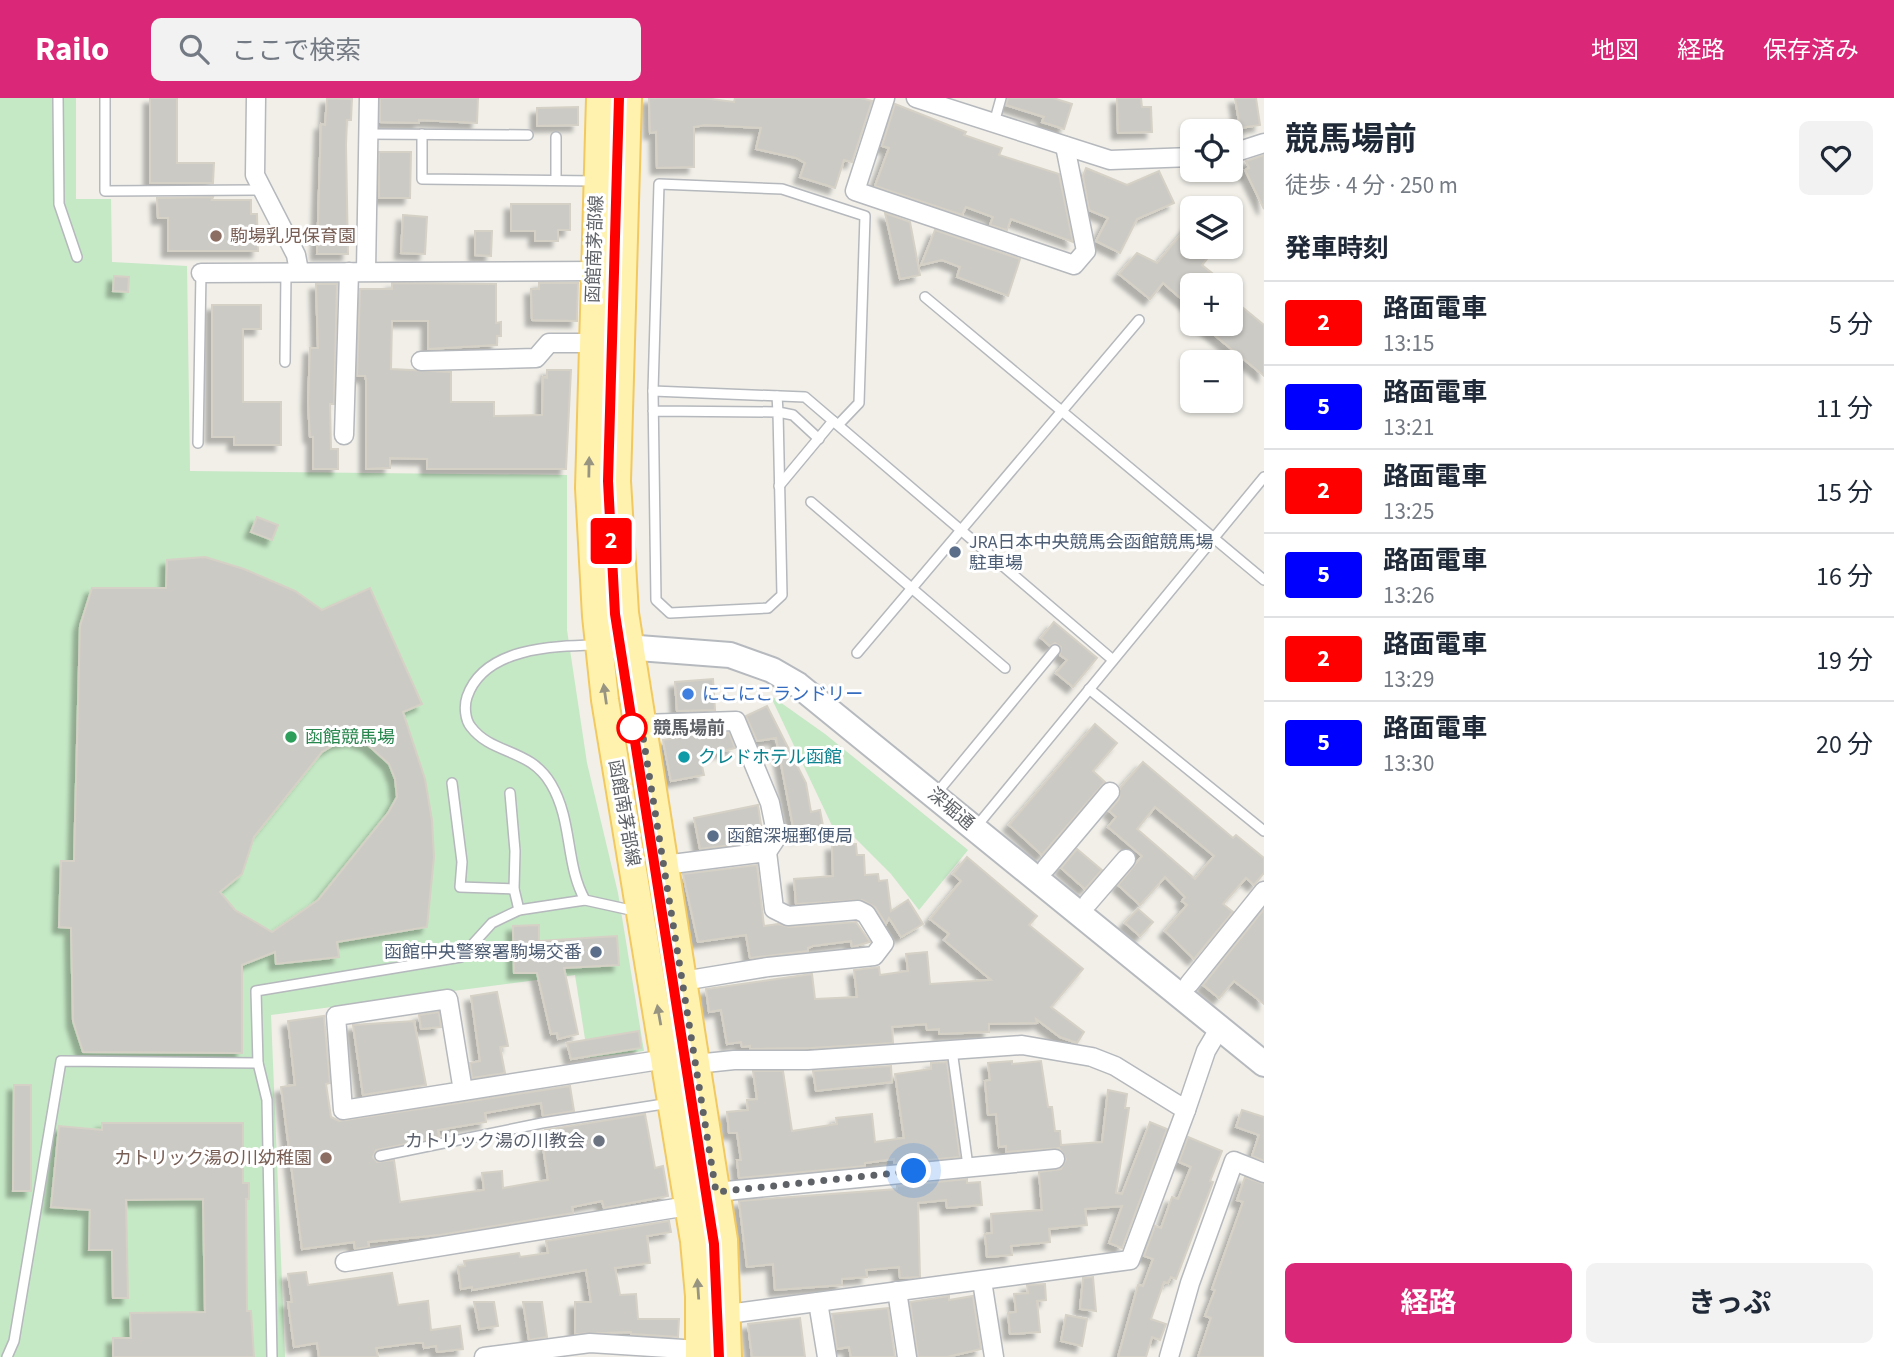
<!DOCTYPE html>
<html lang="ja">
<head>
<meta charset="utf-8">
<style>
	:root { --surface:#fff; --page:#f2f2f3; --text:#1f2937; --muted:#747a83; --line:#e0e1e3; --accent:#db2777 }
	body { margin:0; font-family:"Source Sans 3","Noto Sans JP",sans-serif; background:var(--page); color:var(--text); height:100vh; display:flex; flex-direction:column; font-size:26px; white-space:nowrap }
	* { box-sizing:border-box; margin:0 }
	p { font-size:23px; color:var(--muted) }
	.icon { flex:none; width:38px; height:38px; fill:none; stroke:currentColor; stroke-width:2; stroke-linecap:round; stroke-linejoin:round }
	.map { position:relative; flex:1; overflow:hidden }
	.details { display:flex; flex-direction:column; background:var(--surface); width:630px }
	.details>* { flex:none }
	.badge { padding:0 14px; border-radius:5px; font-size:24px; line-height:46px }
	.controls { position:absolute; left:1180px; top:21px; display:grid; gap:14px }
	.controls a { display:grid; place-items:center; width:63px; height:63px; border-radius:10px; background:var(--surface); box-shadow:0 2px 5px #0004; font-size:35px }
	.you { position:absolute; width:35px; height:35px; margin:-18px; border:5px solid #fff; border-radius:50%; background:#1a73e8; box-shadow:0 0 0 10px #1a73e833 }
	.map>.badge { position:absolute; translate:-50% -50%; box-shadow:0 0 0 4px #fff }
	h2 { padding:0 21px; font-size:26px; line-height:63px }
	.round { display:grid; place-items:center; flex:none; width:74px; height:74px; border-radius:10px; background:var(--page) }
	.overview { display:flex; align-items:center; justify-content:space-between; height:119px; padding:0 21px }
	h1 { font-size:33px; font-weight:700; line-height:52px }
	.cta { display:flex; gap:14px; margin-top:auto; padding:14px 21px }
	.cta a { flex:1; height:80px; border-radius:10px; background:var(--accent); color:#fff; font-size:28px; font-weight:700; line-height:80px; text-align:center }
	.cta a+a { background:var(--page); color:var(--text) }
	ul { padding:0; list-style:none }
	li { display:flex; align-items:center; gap:21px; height:84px; padding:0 21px; border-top:2px solid var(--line) }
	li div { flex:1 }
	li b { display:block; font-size:26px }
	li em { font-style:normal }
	li .badge { min-width:77px; font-weight:700; text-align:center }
	header { display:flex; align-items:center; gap:42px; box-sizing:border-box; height:98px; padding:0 35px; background:var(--accent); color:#fff }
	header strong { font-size:33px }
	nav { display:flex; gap:38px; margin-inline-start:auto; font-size:24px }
	.search { width:490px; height:63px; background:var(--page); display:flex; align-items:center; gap:18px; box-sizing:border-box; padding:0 24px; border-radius:10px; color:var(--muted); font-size:26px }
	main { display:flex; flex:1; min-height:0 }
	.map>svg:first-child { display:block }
	.green { fill:#c5e8c5 }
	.building { fill:#cccac5; stroke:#d6d1c6; stroke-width:2; fill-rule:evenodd; filter:url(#shadow) }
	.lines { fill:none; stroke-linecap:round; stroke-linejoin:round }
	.lane-casing { stroke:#b5b8bc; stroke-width:12 }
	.street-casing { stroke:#b5b8bc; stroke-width:21 }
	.secondary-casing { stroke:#b6babf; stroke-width:28 }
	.primary-casing { stroke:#f2c960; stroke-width:30 }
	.lane { stroke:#fff; stroke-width:9 }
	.street { stroke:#fff; stroke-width:18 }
	.secondary { stroke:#fff; stroke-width:24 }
	.primary { stroke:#fff2af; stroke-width:26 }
	.tram { stroke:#b6b7b8; stroke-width:2 }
	.oneway { fill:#979581 }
	.line-casing { stroke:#fff; stroke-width:16 }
	.line { stroke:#f00; stroke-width:10 }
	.walk { stroke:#5f6368; stroke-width:7; stroke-dasharray:0 12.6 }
	.education-dot { fill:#8d6e63; stroke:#fff; stroke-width:2.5 }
	.service-dot { fill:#5c6f8a; stroke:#fff; stroke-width:2.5 }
	.shop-dot { fill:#3f7fe0; stroke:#fff; stroke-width:2.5 }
	.stop-dot { fill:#fff; stroke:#f00; stroke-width:3.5 }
	.leisure-dot { fill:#2e9e5b; stroke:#fff; stroke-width:2.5 }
	.culture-dot { fill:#0f9aa8; stroke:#fff; stroke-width:2.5 }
	.worship-dot { fill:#6b7280; stroke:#fff; stroke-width:2.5 }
	.labels { text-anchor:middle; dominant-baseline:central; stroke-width:6; stroke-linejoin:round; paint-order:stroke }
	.education-label { font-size:18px; fill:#785e54; stroke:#fff; text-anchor:start }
	.street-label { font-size:18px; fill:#5f6368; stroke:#fff }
	.service-label { font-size:18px; fill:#4e5e75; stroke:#fff; text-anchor:start }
	.shop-label { font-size:18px; fill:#366cbe; stroke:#fff; text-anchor:start }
	.stop-label { font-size:18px; font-weight:bold; fill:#5f6368; stroke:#fff; text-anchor:start }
	.leisure-label { font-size:18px; fill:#27864d; stroke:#fff; text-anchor:start }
	.culture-label { font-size:18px; fill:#0d838f; stroke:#fff; text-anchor:start }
	.worship-label { font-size:18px; fill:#5b616d; stroke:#fff; text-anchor:end }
</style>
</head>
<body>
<header>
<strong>Railo</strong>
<div class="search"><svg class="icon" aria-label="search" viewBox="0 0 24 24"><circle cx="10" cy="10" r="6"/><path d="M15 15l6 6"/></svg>ここで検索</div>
<nav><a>地図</a><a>経路</a><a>保存済み</a></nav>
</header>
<main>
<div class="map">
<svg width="1264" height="1259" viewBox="0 0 1264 1259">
	<defs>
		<filter id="shadow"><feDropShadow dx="-6" dy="6" stdDeviation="2" flood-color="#0004"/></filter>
	</defs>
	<rect width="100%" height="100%" fill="#f1efe8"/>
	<g class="green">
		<polygon points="0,0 76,0 76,101 111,101 112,164 187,168 190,373 567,377 567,532 587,665 618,795 644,953 588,960 575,877 271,917 285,1259 0,1259"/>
		<polygon points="770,597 825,636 968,752 919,812 891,776 851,736 836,736"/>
	</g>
	<g class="building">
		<polygon points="150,0 177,0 177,65 214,65 213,85 150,85"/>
		<polygon points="327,0 352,1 351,22 347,22 346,47 348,156 317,156 321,26 325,27"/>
		<polygon points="380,0 478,0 477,25 419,22 419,25 380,24"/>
		<polygon points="649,0 704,0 734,4 735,0 861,0 872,3 852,64 844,62 835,90 800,79 805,65 796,60 756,51 761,30 705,27 694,29 694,69 657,70 656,34 650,35"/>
		<polygon points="1008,0 1053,0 1072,6 1064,31 1042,24 1044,19 1006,7"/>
		<polygon points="1117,0 1141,0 1142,9 1151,9 1152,34 1118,35"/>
		<polygon points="1235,0 1256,0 1260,27 1240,30"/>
		<polygon points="895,6 966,34 964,37 1002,50 999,57 1059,76 1073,144 1011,121 1007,132 990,127 993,119 966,109 962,117 875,88 889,50 882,48"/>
		<polygon points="578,9 578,27 537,28 537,10"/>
		<polygon points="379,54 411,54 410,100 379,100"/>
		<polygon points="1264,57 1264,111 1245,72 1249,70 1246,63"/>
		<polygon points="1086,70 1127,87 1159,73 1174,105 1137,121 1120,155 1096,143 1108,120 1089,112 1083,78"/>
		<polygon points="213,99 212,102 251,102 251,116 257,116 258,153 168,153 168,120 158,120 157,100"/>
		<polygon points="511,106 570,106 570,132 558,132 558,143 535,143 535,133 511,133"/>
		<polygon points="885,115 910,124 920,177 900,181"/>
		<polygon points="403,117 427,119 425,156 401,155"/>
		<polygon points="1192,123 1192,149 1207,161 1202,167 1227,187 1192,187 1192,210 1163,185 1150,201 1119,176 1137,155 1157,165"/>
		<polygon points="935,132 1020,161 1008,198 957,179 960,169 942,162 921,167"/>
		<polygon points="475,133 492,133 491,158 475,157"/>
		<polygon points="114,178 129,179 128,194 113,193"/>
		<polygon points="392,185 496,186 496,225 501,224 501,238 497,238 497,247 428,251 428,223 392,223 391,271 451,274 451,304 494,304 494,318 542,317 543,279 547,280 547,272 571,272 566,371 427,371 427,361 390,360 390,370 366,371 366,282 365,278 357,278 360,191 392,191"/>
		<polygon points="539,185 578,185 577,223 532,222 531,191 539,191"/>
		<polygon points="316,186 337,186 334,306 330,306 331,351 338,351 338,371 313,371 313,339 310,339 308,305 310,250 318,250"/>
		<polygon points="1230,199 1264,227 1264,278 1201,226 1230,226"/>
		<polygon points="212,207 261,207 261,231 243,231 243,304 281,304 281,347 234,347 234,339 212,339"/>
		<polygon points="257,419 278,427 272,442 251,434"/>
		<path d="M205 459 244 471 295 493 322 512 370 490 422 606 403 614 425 681 432 722 434 759 427 829 337 844 339 859 276 866 275 854 242 867V955L83 954 73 923 71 830 59 829 61 763H74L80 528 92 490H166L167 462ZM353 642 368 647 389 666 395 681 397 699 388 715 318 802 272 834 235 812 220 794 242 776 254 739 322 654 337 645Z"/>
		<polygon points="1054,524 1097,560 1073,589 1056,575 1067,562 1060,557 1061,549 1055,545 1050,548 1041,540"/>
		<polygon points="713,581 715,612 677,613 675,584"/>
		<polygon points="767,608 806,685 811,714 820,712 824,733 795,739 776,640 757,643 746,618"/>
		<polygon points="1095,626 1117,645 1093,673 1105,684 1042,757 1009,727"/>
		<polygon points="729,635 735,650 700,659 704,677 671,683 663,642 680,639 679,636"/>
		<path d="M1143 664 1233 740 1236 737 1264 760V775L1254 787 1246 780 1223 806 1233 814 1194 861 1165 833 1187 807 1182 803 1185 799 1165 779 1140 807 1118 787 1142 758 1108 729 1116 719 1109 713 1119 701 1120 690ZM1155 709 1214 758 1195 781 1137 731Z"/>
		<polygon points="758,707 763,740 754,741 755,744 700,751 694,720"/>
		<polygon points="856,746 857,757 864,757 865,777 878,776 879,783 887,782 891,813 908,802 923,826 901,839 889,820 886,826 875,809 862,802 796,806 794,781 833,778 832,747"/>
		<polygon points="1077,751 1102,772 1085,791 1061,770"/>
		<polygon points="967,759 1037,818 1029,827 1083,871 1051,909 1084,934 1077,945 1060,939 1036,921 1037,925 989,926 989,934 939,936 939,931 927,932 926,926 892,929 893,945 811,950 750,951 750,948 742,949 741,944 727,946 721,912 709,914 706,891 812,876 815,901 857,899 854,872 879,869 880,877 908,873 906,856 927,854 930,886 991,882 944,842 949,836 930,821 961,783 953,776"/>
		<polygon points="757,767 764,828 778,826 789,829 856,824 870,844 852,849 851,843 813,848 808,850 808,853 750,860 746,837 698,844 683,776"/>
		<polygon points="1138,811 1153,824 1140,838 1125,825"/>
		<polygon points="1264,811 1264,906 1234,883 1219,900 1203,887"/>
		<polygon points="539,827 539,843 617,838 619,867 564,870 578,936 558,941 557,935 551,936 537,875 514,875 513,828"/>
		<polygon points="497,894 508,948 500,949 505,975 472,980 470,965 480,963 471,898"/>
		<polygon points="439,914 441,929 421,931 419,917"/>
		<polygon points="324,918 330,985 326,986 331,1019 339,1023 570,988 574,1013 543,1018 541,1005 485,1015 486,1024 438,1032 439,1039 376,1052 373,1059 377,1064 394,1062 400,1104 484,1092 482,1075 502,1073 503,1090 548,1082 543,1049 548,1048 545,1032 645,1016 655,1070 663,1068 668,1098 604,1110 602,1103 572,1109 573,1115 440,1137 368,1144 369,1149 355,1151 354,1144 302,1151 281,989 295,987 288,923"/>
		<polygon points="414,923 426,987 363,997 353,927"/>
		<polygon points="639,933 641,950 571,961 567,945"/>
		<polygon points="1012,963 1012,966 1041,963 1048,1009 1052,1009 1055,1033 1060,1033 1061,1047 1102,1044 1108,992 1127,996 1125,1010 1129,1010 1116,1095 1122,1096 1150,1024 1167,1031 1122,1150 1109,1145 1122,1108 1085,1111 1087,1127 1049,1131 1050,1144 1011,1148 1012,1157 987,1159 985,1136 992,1135 991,1116 1042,1112 1039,1074 1061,1071 1066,1061 1059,1050 1006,1054 1006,1048 999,1049 996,1016 988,1017 985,983 990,982 988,965"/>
		<polygon points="947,964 960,1059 894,1065 894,1061 865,1065 865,1068 739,1080 737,1062 741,1062 737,1035 729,1035 727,1014 748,1012 747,1002 757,1001 753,973 783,973 792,1033 837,1026 836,1020 872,1016 875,1044 904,1040 895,976 931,971 931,965"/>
		<polygon points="891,968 892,984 816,993 813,973"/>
		<polygon points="14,987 31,987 31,1093 13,1093"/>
		<polygon points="1242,1012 1264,1019 1264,1063 1252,1058 1259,1037 1236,1029"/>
		<polygon points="102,1025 243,1025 243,1085 249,1085 249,1101 246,1101 247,1213 251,1213 254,1259 113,1259 113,1240 131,1240 130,1215 205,1214 203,1101 126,1102 128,1200 113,1200 112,1152 89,1152 90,1112 51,1109 59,1028 102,1032"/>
		<polygon points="1188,1039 1222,1053 1210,1083 1213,1084 1176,1181 1171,1179 1168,1185 1164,1184 1151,1221 1166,1226 1160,1242 1152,1239 1146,1259 1118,1259 1138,1187 1143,1188 1153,1161 1144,1158 1155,1128 1161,1130 1172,1099 1178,1101 1191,1069 1179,1064"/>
		<polygon points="1245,1079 1264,1086 1264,1259 1198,1259 1211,1220 1205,1218 1215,1192 1212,1191 1243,1104 1237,1102"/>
		<polygon points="967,1081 967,1085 980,1084 982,1107 947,1110 946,1102 918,1105 920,1179 900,1180 899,1169 866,1172 867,1179 842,1181 842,1187 775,1192 773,1166 747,1169 739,1103 897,1091 897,1088"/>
		<polygon points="669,1123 671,1134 647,1138 650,1165 615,1170 620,1197 636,1196 638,1221 679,1221 678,1239 631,1236 631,1234 575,1236 575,1204 591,1204 586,1172 472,1192 472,1189 461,1191 458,1169 465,1168 464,1163 519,1155 520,1159 548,1155 546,1143"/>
		<polygon points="306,1174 308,1187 392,1175 398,1207 428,1203 431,1232 460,1228 463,1251 437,1254 436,1248 424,1250 423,1245 415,1245 376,1250 378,1259 319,1259 317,1245 294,1249 288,1204 292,1204 288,1176"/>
		<polygon points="1093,1179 1096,1213 1080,1211 1083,1180"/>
		<polygon points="1045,1186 1046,1202 1037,1203 1040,1234 1010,1236 1008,1215 1016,1214 1014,1196 1028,1195 1027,1187"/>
		<polygon points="949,1198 949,1202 973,1198 981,1251 947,1259 918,1259 910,1204"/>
		<polygon points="474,1204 494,1204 498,1228 479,1231"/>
		<polygon points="523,1204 542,1204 547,1239 529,1242"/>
		<polygon points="888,1210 895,1259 851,1259 849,1249 837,1251 832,1216"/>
		<polygon points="1066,1217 1087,1221 1082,1248 1061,1243"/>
		<polygon points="800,1220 805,1259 752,1259 748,1226"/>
	</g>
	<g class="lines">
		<defs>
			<g id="lane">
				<polyline points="58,0 59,106 77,159"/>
				<polyline points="105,0 105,93 263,92"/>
				<polyline points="994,25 1001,0"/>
				<polyline points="368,36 528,37"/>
				<polyline points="422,36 422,81 596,83"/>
				<polyline points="556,82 556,39"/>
				<polyline points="925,199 1264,482"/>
				<polyline points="285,264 286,174"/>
				<polyline points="653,293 656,502 670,515 768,510 782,497 778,314 653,313"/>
				<polyline points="777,298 778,314 793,317 819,341"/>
				<polyline points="838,327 859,305 865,118 782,91 659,86 653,293 805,299 1113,562"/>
				<polyline points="198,345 201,175"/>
				<polyline points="779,388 833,323"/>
				<polyline points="811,404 1005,570"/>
				<path d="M597 547C554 548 484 549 467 599 464 608 465 622 471 629 492 657 530 650 551 686 573 723 565 766 585 802L635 813"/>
				<polyline points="857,555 1139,222"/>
				<polyline points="1089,591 1264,733"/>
				<polyline points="452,685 462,764 460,789 514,791"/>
				<polyline points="510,695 515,753 514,791 519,812"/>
				<polyline points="936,696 1055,552"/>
				<polyline points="976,729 1264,379"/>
				<polyline points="952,952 968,1068"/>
				<polyline points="258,965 267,1002 272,1259"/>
				<polyline points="380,1058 542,1025 670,1005"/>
				<polyline points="7,1259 14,1243 61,963 258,965 256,893 461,859 492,825 519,812 585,802"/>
			</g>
			<g id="street">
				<polyline points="256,0 255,77 296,157 299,173"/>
				<polyline points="885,0 855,93 1074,167 1086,153 1065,48"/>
				<polyline points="916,0 1110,62 1192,59"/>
				<polyline points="1230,56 1264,45"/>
				<polyline points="366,173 369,0"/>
				<polyline points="201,175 603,173"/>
				<polyline points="421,263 536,260 549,245 591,245"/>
				<polyline points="344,337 349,174"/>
				<polyline points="641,626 736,623 770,705 777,739 767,754"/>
				<polyline points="664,767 767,754 774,811 788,818 858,812 866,816 884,845 874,858 768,869 683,883"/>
				<polyline points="1046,770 1110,694"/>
				<polyline points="1088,805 1126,761"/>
				<polyline points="1189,886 1264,793"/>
				<polyline points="667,969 734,962 808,962 1022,947 1092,959 1115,968 1186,1012 1206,953 1219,931"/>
				<polyline points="463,993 448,901 336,918 343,1012 666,961"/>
				<polyline points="716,1094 1055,1061"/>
				<polyline points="345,1164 688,1108"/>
				<polyline points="982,1183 994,1259"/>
				<polyline points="897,1193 907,1259"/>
				<polyline points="818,1204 827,1259"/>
				<polyline points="728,1216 1130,1162 1186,1012"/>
				<polyline points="484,1259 590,1245 699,1252"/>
				<polyline points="1169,1259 1190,1185 1234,1063 1264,1075"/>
			</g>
			<polyline id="secondary" points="599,547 730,557 772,572 798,587 1264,966"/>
			<g id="primary">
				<polyline points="600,0 589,390 596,518 605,602 694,1143 699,1198 699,1259"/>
				<polyline points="628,0 617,383 625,515 724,1142 728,1259"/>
			</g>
		</defs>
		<use href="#lane" class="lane-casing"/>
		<use href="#street" class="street-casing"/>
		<use href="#secondary" class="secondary-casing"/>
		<use href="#primary" class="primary-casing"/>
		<use href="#lane" class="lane"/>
		<use href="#street" class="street"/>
		<use href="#secondary" class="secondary"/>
		<use href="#primary" class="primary"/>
		<polyline class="tram" points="619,0 608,383 615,516 714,1146 719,1259"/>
	</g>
	<defs><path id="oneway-solid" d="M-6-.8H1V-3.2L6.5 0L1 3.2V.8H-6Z" transform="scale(1.75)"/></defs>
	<g class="oneway">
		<use href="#oneway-solid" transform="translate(589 369) rotate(-89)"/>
		<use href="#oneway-solid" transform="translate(605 596) rotate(-98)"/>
		<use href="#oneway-solid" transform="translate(659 917) rotate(-100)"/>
		<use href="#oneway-solid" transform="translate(698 1191) rotate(-94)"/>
	</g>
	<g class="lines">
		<defs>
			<polyline id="line" points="619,0 608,383 615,516 714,1146 719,1259"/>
		</defs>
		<use href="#line" class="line-casing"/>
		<use href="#line" class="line"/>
		<polyline class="walk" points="632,630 641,626 716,1094 914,1073"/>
	</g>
	<g class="education-dot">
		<circle cx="216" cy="138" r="7"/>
		<circle cx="326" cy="1060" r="7"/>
	</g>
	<g class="service-dot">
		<circle cx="955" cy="454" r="7"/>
		<circle cx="713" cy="738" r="7"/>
		<circle cx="596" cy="854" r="7"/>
	</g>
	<circle class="shop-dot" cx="688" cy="596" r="7"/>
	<circle class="stop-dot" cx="632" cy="630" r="14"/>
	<circle class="leisure-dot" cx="291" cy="639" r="7"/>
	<circle class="culture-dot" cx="684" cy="659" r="7"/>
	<circle class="worship-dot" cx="599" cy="1043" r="7"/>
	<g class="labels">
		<g class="education-label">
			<text x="230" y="138">駒場乳児保育園</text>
			<text x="312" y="1060" text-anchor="end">カトリック湯の川幼稚園</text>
		</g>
		<g class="street-label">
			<text transform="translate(595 151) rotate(-88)">函館南茅部線</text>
			<text transform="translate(951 711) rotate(40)">深堀通</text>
			<text transform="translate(624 715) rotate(80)">函館南茅部線</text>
		</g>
		<g class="service-label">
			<text x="969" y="444">JRA日本中央競馬会函館競馬場<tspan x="969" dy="21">駐車場</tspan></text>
			<text x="727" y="738">函館深堀郵便局</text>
			<text x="582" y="854" text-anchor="end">函館中央警察署駒場交番</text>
		</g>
		<g class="shop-label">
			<text x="702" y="596">にこにこランドリー</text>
		</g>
		<g class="stop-label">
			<text x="653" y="630">競馬場前</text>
		</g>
		<g class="leisure-label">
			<text x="305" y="639">函館競馬場</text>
		</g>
		<g class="culture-label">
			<text x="698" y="659">クレドホテル函館</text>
		</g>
		<g class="worship-label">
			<text x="585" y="1043">カトリック湯の川教会</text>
		</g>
	</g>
</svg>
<div class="controls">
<a><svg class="icon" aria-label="locate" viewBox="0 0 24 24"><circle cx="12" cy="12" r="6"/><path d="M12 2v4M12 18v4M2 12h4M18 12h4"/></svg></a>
<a><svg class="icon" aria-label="layers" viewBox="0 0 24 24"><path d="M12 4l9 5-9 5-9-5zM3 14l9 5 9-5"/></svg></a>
<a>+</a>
<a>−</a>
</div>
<div class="you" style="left:914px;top:1073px"></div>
<b class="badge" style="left:611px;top:443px;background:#f00;color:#fff">2</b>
</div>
<section class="details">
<div class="overview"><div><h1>競馬場前</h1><p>徒歩 · 4 分 · 250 m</p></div><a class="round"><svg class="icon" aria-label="heart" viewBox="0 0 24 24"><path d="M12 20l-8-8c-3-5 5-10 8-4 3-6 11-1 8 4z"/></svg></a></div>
<h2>発車時刻</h2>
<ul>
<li><span class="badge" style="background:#f00;color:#fff">2</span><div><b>路面電車</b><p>13:15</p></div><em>5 分</em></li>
<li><span class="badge" style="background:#00f;color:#fff">5</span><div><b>路面電車</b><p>13:21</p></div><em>11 分</em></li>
<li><span class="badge" style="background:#f00;color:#fff">2</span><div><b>路面電車</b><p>13:25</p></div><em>15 分</em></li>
<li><span class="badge" style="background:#00f;color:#fff">5</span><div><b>路面電車</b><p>13:26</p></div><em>16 分</em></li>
<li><span class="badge" style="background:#f00;color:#fff">2</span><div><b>路面電車</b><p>13:29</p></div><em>19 分</em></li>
<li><span class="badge" style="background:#00f;color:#fff">5</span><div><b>路面電車</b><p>13:30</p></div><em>20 分</em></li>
</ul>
<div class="cta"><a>経路</a><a>きっぷ</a></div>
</section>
</main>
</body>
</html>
